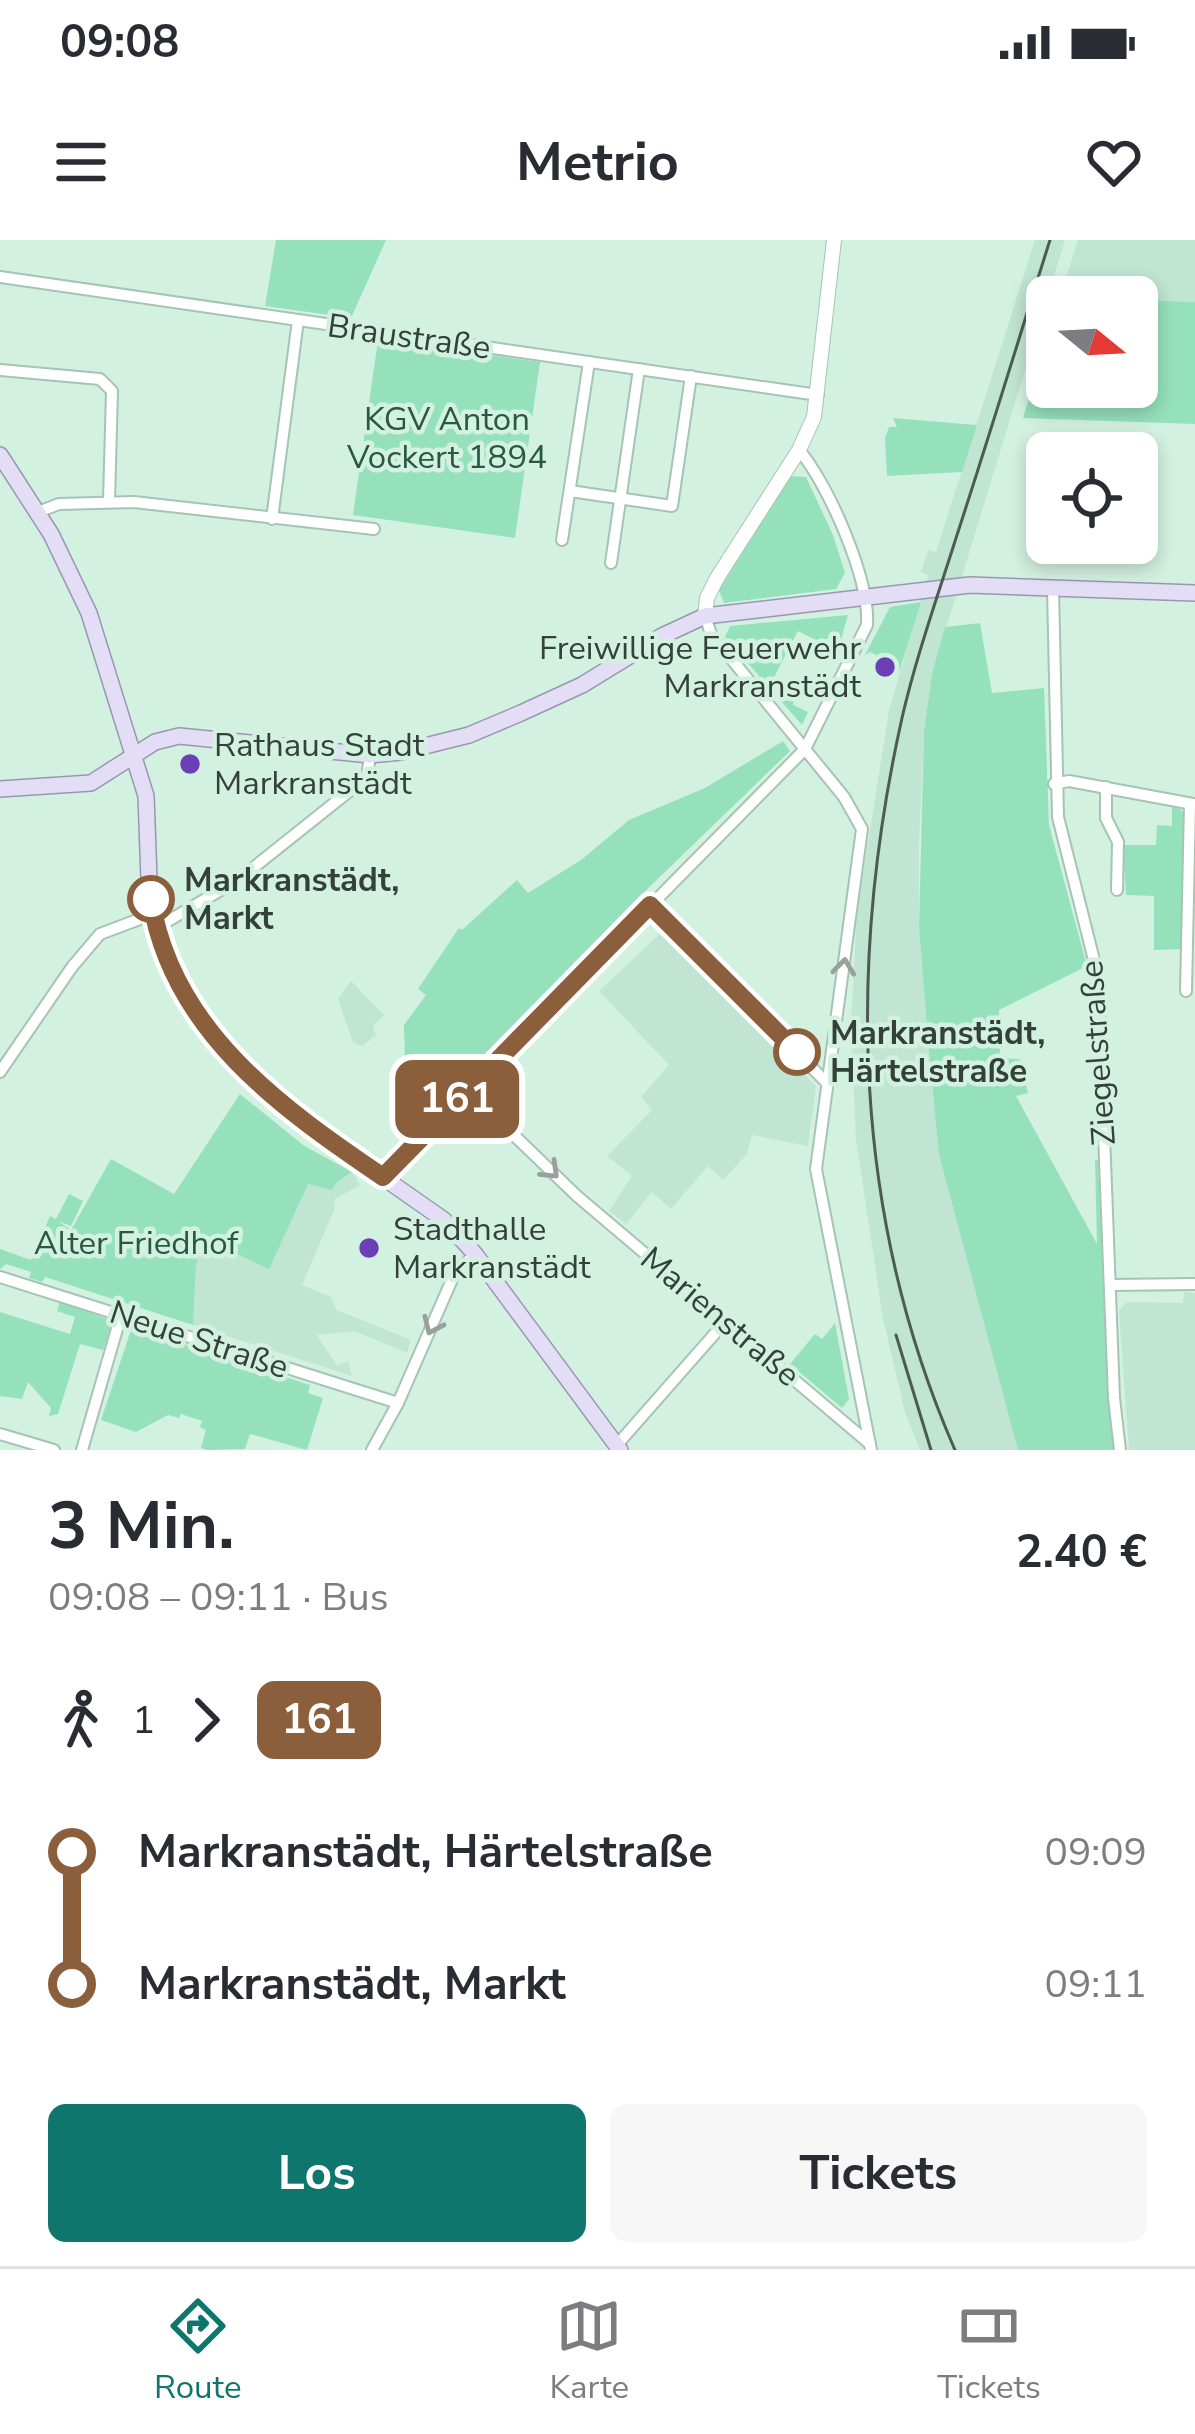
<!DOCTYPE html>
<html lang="de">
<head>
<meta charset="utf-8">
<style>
	:root { --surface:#fff; --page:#f7f7f7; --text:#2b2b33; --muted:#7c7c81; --line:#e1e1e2; --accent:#0f766e }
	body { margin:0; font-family:"Nunito Sans",sans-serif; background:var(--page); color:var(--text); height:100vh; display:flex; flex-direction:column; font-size:45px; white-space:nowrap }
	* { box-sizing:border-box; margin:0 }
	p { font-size:39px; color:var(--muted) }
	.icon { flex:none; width:66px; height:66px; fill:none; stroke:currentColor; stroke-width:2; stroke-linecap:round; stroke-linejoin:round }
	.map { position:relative; height:1210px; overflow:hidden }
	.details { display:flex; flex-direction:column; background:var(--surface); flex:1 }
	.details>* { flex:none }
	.badge { padding:0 24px; border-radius:18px; font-size:42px; line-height:78px }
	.needle { width:78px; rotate:108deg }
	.controls { position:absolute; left:1026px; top:36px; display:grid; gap:24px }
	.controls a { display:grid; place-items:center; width:132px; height:132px; border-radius:18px; background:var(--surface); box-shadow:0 6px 18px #0003; font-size:60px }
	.map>.badge { position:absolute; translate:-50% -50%; box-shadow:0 0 0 6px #fff }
	.legs { display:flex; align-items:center; gap:18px; height:132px; padding:0 48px; font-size:39px }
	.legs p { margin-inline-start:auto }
	.head { display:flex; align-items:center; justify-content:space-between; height:204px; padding:0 48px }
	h1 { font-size:66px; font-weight:700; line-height:90px }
	.button { display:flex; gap:24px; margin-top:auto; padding:24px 48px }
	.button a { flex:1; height:138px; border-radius:18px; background:var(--accent); color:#fff; font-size:48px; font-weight:700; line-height:138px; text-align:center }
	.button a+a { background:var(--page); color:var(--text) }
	ul { padding:0 48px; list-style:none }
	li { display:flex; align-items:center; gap:42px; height:132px; font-size:45px }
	li i { display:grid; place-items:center; width:18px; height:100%; margin:0 15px; background:currentColor }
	li i::after { content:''; width:30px; height:30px; margin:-15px; border:9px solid; border-radius:50%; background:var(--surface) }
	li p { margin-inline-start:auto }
	li:first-child i { background:linear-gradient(#0000 50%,currentColor 0) }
	li:last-child i { background:linear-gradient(currentColor 50%,#0000 0) }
	.status { display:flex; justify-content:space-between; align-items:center; height:84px; padding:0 60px; background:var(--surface); direction:ltr }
	.status svg { height:33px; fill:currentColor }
	header { display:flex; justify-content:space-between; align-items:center; height:156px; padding:0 48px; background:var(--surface); font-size:54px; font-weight:700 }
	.dock { display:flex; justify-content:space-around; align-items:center; height:168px; border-top:3px solid var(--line); background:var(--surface); font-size:33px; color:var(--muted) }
	.dock a { display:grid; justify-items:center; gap:6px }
	.dock .active { color:var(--accent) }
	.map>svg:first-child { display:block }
	.built { fill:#c0e5d2 }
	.green { fill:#95e1bc }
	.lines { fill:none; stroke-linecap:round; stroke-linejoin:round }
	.street-casing { stroke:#a6c3b4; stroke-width:14 }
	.secondary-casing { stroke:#a6c3b4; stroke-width:16 }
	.primary-casing { stroke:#9997b0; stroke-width:18 }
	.street { stroke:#fff; stroke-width:10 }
	.secondary { stroke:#fff; stroke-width:14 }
	.primary { stroke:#e3ddf6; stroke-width:15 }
	.rail { stroke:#4c5b53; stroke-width:3 }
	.oneway { stroke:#9aa09c }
	.line-1-casing { stroke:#fff; stroke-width:27 }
	.line-1 { stroke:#8b5e3c; stroke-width:18 }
	.poi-dot { fill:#6c3fb7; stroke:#d3f1e1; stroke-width:4.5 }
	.stop-1-dot { fill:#fff; stroke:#8b5e3c; stroke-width:6 }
	.labels { text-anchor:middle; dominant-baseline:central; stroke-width:9; stroke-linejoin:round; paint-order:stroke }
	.street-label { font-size:33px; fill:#34403a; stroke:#d3f1e1 }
	.park-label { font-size:33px; fill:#295943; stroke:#d3f1e1 }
	.poi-label { font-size:33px; fill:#34403a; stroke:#d3f1e1; text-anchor:start }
	.stop-label { font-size:33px; font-weight:bold; fill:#34403a; stroke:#d3f1e1; text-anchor:start }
</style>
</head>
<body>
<div class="status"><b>09:08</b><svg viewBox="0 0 49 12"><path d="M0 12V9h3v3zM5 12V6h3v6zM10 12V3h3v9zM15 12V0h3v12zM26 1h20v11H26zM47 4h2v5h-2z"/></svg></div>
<header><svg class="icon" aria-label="menu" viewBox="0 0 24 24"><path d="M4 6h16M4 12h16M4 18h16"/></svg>Metrio<svg class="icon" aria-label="heart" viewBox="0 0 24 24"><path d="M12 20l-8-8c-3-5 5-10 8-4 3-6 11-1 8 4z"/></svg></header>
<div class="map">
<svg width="1195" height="1210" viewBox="0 0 1195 1210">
	<rect width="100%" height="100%" fill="#d3f1e1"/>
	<g class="built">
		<polygon points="1035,0 1065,0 932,434 924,491 919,605 919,687 939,915 1018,1210 920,1210 905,1172 883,1079 856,899 851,783 857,672 889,471 928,335 921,332 928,310 936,312"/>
		<polygon points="1078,0 1195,0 1195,62 1137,60 1137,57 1060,57"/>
		<polygon points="664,690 816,846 808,906 752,895 747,914 723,940 708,926 671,969 652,952 626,984 609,971 632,936 607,916 652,870 641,857 669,825 599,751"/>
		<polygon points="351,741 384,775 373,786 376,795 362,806 353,802 338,759"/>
		<polygon points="352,932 360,945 335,959 334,970 302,1045 331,1057 337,1070 411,1100 407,1113 355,1091 317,1095 337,1126 348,1121 352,1136 193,1085 196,1025 203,998 309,943 336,943"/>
		<polygon points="1184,1052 1195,1053 1195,1210 1129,1210 1119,1071 1127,1062 1183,1063"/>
	</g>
	<g class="green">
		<polygon points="276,0 386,0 351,78 265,66"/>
		<polygon points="1137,60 1195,62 1195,184 1023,178 1047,100 1047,147 1137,147"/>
		<polygon points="378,100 540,122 515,298 353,275"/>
		<polygon points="893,178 977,185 962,232 887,236 885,198 889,187 897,187"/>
		<polygon points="791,236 806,237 833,295 845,333 836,349 724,363 719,350"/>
		<polygon points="921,362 899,432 888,428 890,418 886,420 870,412 865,415 890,367"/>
		<polygon points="848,375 841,400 831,396 821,403 798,391 773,439 796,451 793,465 808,472 802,485 725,397 730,386"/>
		<polygon points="980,383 992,453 1044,448 1049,585 1087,726 999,770 1000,818 1020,819 1028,853 1016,856 1097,1004 1095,920 1098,920 1108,1156 1115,1210 1018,1210 939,915 929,810 919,687 924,491 932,434 945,387"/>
		<polygon points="783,501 790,511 640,656 410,890 407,889 404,785 426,755 418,749 459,688 462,690 517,640 528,653 581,620 629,580 705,548"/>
		<polygon points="1172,567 1180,569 1185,575 1182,709 1154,710 1154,656 1126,655 1123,605 1156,605 1157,585 1172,586"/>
		<polygon points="240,854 303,905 352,932 336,943 332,950 308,944 269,1029 203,998 196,1025 193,1085 45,1037 42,1042 29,1038 31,1032 6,1024 0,1029 0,1009 31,1020 50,976 56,979 69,954 83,961 71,986 58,981 71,990 111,919 174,954"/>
		<polygon points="60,1062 113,1081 103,1110 80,1104 58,1174 49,1176 51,1168 28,1142 22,1159 0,1156 0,1072 70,1094 75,1077 57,1071"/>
		<polygon points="835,1083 849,1159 842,1168 790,1124 815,1094 822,1099"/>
		<polygon points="132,1087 310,1145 308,1153 323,1158 307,1210 250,1194 245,1209 207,1210 201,1208 206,1190 200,1187 202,1181 181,1174 179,1178 168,1175 136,1192 101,1180"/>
	</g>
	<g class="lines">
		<defs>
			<g id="street">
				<polyline points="0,37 818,155"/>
				<polyline points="0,130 100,139 112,151 109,261"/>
				<polyline points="570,251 672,266 691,136"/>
				<polyline points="38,272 59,264 134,262 374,289"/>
				<polyline points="272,279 298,80"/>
				<polyline points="562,300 589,122"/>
				<polyline points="611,323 639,129"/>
				<polyline points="1053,348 1058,577 1098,736 1114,1158 1120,1210"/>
				<polyline points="705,376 711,394 844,557 862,589 816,929 871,1210"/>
				<polyline points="1054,544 1069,541 1193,564"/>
				<polyline points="1106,547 1106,578 1118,602 1117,650"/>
				<polyline points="650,665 827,843"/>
				<polyline points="156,688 238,640 367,537 370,515"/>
				<polyline points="1186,751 1190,564"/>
				<polyline points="0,832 72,727 100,694 153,674"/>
				<polyline points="467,850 577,956 870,1204"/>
				<path d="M383 937 805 509 867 385C870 340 829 245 799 210"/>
				<polyline points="0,1037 398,1163"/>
				<polyline points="1110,1045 1195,1044"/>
				<polyline points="0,1194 54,1210"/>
				<polyline points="616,1206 725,1082"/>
				<polyline points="82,1210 121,1075"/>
				<polyline points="372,1210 398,1163 454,1035 475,1014"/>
			</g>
			<polyline id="secondary" points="705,376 707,358 717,338 799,210 814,177 834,0"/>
			<g id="primary">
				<polyline points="0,215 51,294 89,373 146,556 149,639 156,688 164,715 202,781 238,826 277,863 444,980 475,1014 620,1210"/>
				<polyline points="0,549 91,543 155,502 179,496 370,515 401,512 469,495 521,473 582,445 662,396 705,376 970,345 1195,353"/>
			</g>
		</defs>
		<use href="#street" class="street-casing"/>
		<use href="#secondary" class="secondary-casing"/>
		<use href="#primary" class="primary-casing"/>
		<use href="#street" class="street"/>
		<use href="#secondary" class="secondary"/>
		<use href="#primary" class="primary"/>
		<g class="rail">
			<polyline points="896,1095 931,1210"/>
			<path d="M955 1210C853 977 847 724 902 478 916 417 938 355 957 295 989 197 1019 98 1050 0"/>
		</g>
	</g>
	<defs><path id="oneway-chevron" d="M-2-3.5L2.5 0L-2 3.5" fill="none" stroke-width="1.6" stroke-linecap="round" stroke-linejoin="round" transform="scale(3)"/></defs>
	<g class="oneway">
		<use href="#oneway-chevron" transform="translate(844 727) rotate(-83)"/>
		<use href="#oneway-chevron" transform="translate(551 931) rotate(44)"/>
		<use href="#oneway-chevron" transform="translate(432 1086) rotate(114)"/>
	</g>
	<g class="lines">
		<defs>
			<path id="line-1" d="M151 659C171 790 281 868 383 937L650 665 797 812"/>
		</defs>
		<use href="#line-1" class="line-1-casing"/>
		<use href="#line-1" class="line-1"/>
	</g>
	<g class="poi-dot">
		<circle cx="885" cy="427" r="12"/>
		<circle cx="190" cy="524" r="12"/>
		<circle cx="369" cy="1008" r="12"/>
	</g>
	<g class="stop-1-dot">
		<circle cx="151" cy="659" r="21"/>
		<circle cx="797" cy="812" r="21"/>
	</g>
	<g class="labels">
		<g class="street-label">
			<text transform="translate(409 97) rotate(8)">Braustraße</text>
			<text transform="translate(1098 813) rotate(-94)">Ziegelstraße</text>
			<text transform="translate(720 1077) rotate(40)">Marienstraße</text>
			<text transform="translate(199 1100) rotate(18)">Neue Straße</text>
		</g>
		<g class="park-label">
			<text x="447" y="179">KGV Anton<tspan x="447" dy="38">Vockert 1894</tspan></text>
			<text x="136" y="1003">Alter Friedhof</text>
		</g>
		<g class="poi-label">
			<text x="861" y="408" text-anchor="end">Freiwillige Feuerwehr<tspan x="861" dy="38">Markranstädt</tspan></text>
			<text x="214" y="505">Rathaus Stadt<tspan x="214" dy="38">Markranstädt</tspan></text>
			<text x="393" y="989">Stadthalle<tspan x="393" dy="38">Markranstädt</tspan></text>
		</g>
		<g class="stop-label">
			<text x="184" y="640">Markranstädt,<tspan x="184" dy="38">Markt</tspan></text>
			<text x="830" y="793">Markranstädt,<tspan x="830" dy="38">Härtelstraße</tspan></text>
		</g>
	</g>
</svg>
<div class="controls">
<a><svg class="needle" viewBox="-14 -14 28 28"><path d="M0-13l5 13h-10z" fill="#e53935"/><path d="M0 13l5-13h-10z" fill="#7c7c81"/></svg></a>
<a><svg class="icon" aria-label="locate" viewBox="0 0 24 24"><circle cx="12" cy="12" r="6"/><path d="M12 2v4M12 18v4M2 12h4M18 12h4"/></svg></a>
</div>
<b class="badge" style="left:457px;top:859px;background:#8b5e3c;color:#fff">161</b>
</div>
<section class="details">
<div class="head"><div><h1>3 Min.</h1><p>09:08 – 09:11 · Bus</p></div><b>2.40 €</b></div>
<div class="legs"><svg class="icon" aria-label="walk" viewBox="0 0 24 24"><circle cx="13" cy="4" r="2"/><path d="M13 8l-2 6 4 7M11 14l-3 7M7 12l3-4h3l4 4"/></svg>1<svg class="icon" aria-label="forward" viewBox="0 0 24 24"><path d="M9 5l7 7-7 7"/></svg><b class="badge" style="background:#8b5e3c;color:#fff">161</b></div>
<ul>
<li><i style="color:#8b5e3c"></i><b>Markranstädt, Härtelstraße</b><p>09:09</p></li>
<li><i style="color:#8b5e3c"></i><b>Markranstädt, Markt</b><p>09:11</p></li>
</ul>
<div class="button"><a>Los</a><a>Tickets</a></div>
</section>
<nav class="dock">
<a class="active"><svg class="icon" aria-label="directions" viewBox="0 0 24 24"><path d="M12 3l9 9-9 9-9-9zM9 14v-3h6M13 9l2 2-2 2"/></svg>Route</a>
<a><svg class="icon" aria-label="map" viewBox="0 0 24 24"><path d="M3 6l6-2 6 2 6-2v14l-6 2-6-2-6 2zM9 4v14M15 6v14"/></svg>Karte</a>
<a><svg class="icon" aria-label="tickets" viewBox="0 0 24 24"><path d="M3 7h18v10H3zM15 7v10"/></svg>Tickets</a>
</nav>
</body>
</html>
